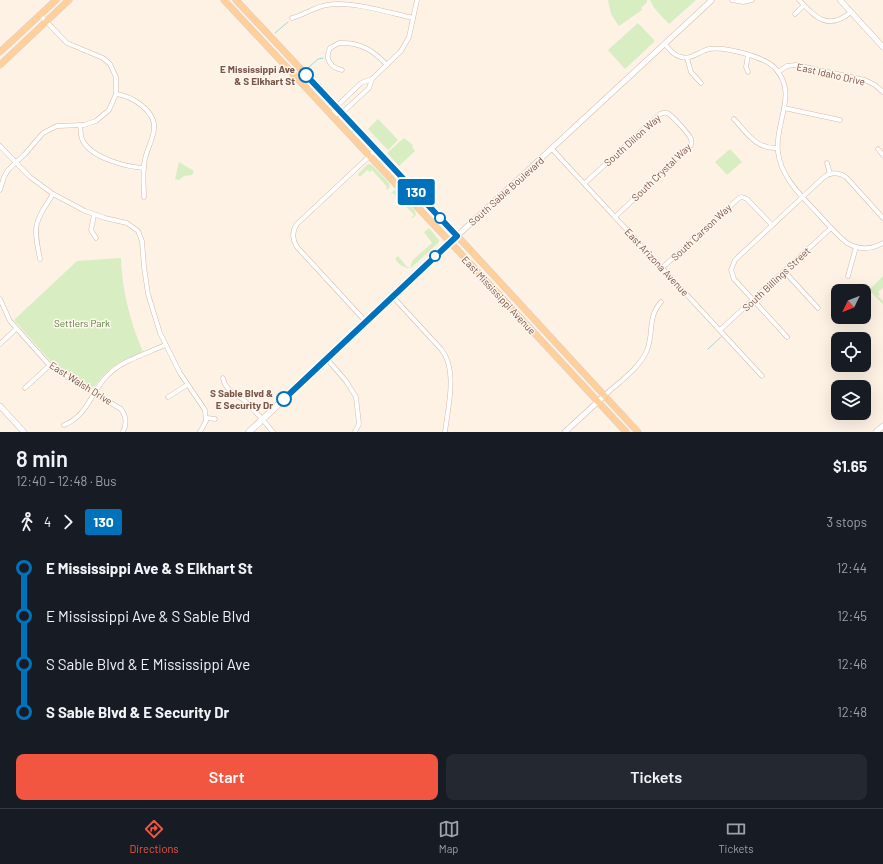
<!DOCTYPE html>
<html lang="en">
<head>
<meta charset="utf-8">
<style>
	:root { --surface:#171b24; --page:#242831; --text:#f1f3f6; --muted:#9ea1a6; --line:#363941; --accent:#f35640 }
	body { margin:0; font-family:Barlow,sans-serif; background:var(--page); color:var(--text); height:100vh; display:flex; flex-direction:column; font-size:15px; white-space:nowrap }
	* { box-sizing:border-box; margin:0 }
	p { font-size:13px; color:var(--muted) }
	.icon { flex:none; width:22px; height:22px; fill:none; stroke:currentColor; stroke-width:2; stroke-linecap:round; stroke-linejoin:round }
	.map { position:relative; height:432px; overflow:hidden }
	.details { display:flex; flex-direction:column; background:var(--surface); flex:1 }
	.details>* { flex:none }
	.badge { padding:0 8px; border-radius:3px; font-size:14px; line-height:26px }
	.needle { width:26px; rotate:227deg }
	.controls { position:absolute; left:831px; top:284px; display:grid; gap:8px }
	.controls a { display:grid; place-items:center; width:40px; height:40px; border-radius:8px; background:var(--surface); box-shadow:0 4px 16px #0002; font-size:20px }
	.map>.badge { position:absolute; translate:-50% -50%; box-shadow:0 0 0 2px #fff }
	.legs { display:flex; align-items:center; gap:6px; height:44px; padding:0 16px; font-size:13px }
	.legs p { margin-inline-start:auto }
	.headline { display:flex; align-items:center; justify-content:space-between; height:68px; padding:0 16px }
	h1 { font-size:22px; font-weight:600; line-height:30px }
	.action { display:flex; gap:8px; margin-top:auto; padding:8px 16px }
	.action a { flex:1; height:46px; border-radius:8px; background:var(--accent); color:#fff; font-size:16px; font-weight:600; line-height:46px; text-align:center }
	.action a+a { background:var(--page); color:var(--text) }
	ul { padding:0 16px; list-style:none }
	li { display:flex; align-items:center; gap:14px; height:48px; font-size:15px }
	li i { display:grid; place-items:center; width:6px; height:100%; margin:0 5px; background:currentColor }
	li i::after { content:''; width:10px; height:10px; margin:-5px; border:3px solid; border-radius:50%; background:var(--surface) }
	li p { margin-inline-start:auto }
	li:first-child i { background:linear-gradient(#0000 50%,currentColor 0) }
	li:last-child i { background:linear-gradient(currentColor 50%,#0000 0) }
	.dock { display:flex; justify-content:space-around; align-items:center; height:56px; border-top:1px solid var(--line); background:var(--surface); font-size:11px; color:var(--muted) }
	.dock a { display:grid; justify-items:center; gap:2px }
	.dock .on { color:var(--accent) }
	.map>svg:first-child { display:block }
	.green { fill:#d8edc2 }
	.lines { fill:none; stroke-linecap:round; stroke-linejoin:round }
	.stream { stroke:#9dd9dd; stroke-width:1 }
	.minor-casing { stroke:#d4baac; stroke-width:5 }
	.tertiary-casing { stroke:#d4baac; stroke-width:6 }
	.secondary-casing { stroke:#d7b9a9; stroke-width:7 }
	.primary-casing { stroke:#dacfcb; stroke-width:7 }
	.minor { stroke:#fff; stroke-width:4 }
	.tertiary { stroke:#fff; stroke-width:5 }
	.secondary { stroke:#fff; stroke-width:6 }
	.primary { stroke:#ffd09b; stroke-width:6 }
	.line-1-casing { stroke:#fff; stroke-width:9 }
	.line-1 { stroke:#0072bc; stroke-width:6 }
	.stop-1-dot { fill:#fff; stroke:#0072bc; stroke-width:2 }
	.labels { text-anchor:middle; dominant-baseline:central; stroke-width:3; stroke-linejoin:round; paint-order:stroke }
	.stop-label { font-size:10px; font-weight:bold; fill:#7a5447; stroke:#fff6ed; text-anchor:end }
	.street-label { font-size:10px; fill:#7a5447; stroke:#fff6ed }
	.park-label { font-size:10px; fill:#547a3c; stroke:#fff6ed }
</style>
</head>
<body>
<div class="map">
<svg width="883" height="432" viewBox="0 0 883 432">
	<rect width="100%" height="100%" fill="#fef2e5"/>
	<g class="green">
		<polygon points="608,0 647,0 647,2 641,8 642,10 619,26 611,14"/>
		<polygon points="650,0 696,0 669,24 655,9"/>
		<polygon points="638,23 655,41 625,69 608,50"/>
		<polygon points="378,119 398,140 388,150 368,129"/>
		<polygon points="404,138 413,145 412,147 415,151 399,166 387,153"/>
		<polygon points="730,149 742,162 727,175 715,162"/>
		<polygon points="179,162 194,171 192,175 184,176 179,180 175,179"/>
		<polygon points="368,164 372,165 389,183 390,187 387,190 386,189 387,187 372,170 370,172 367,170 360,177 358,175 359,173"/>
		<polygon points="394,190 397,191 415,211 416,215 413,218 411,218 414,215 393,193 390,195"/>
		<polygon points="429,228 439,240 439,242 412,267 407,268 400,265 395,259 398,256 407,267 410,267 413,260 432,243 424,232"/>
		<path d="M121 258C122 291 130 321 143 352 121 362 109 366 95 386L92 387 52 363 14 320 77 261Z"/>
		<polygon points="883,276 883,288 878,292 880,294 878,296 883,301 883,304 869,290"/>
	</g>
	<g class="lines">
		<g class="stream">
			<polyline points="275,33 288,22"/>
			<polyline points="308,68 318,59 323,58"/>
			<polyline points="708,349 721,337"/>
		</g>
		<defs>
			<g id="minor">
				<polyline points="732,0 743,2 752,0"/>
				<path d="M799 0C816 18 828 31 851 12"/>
				<polyline points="795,14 804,5"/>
				<path d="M292 18C304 15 314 7 327 5 349 0 390 13 413 18"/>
				<path d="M665 44C669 49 674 56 681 57 691 60 700 51 709 49 724 46 765 57 775 68 799 94 774 123 778 152 781 179 804 198 821 217 829 226 837 235 847 243 859 250 871 250 883 243"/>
				<polyline points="687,58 691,72 701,83"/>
				<path d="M342 70C331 68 324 59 330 48L339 43C360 42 373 50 387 65"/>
				<polyline points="748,72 746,67 748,55"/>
				<polyline points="778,72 787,66 796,65 865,80 875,85 883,92"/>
				<path d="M116 94C132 96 156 111 154 129 153 140 147 149 145 159 142 171 144 185 144 197"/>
				<polyline points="784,108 840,120"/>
				<polyline points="332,115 336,107 361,83 372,79 401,51 409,37 417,0"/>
				<polyline points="332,115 342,113 369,88 372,79"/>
				<path d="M734 119C747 133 756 149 777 148"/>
				<path d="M80 125C81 130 80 136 83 141 92 158 126 167 144 168"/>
				<polyline points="0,146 30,177 53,194 85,211 105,218 127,223 138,231 142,241 144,267 148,294 160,333 180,373 205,410 206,421 200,432"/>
				<polyline points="552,149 762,376"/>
				<polyline points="878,149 883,155"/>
				<polyline points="827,163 830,174"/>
				<path d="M584 184 660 114C663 113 664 112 667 113 671 114 689 134 691 139 692 142 692 142 691 145L615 217"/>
				<polyline points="0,190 4,177 8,170 25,154 43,133 57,126 84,125 96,121 109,110 116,94 116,77 110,64 103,58 67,43 40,15"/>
				<polyline points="94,215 91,230 96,238"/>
				<path d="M40 259C33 224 34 224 53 194"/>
				<polyline points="662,268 739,198 742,197 747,199 772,225"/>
				<polyline points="784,271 818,308"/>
				<polyline points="848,276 856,247"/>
				<path d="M393 297 441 349C458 369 448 407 445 432"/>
				<path d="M0 299 10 321 51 367 121 409C126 416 127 424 123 432"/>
				<path d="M366 322 297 247C292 239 292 231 297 224L376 150"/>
				<polyline points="720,330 831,228"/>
				<path d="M787 337 734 279 731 270 735 260 824 177C831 172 838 172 846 177L883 218"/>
				<polyline points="0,344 16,329"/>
				<polyline points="327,359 346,381 356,397 359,424 355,432"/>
				<path d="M223 378C225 391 237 394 246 402 255 411 265 422 273 432"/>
				<polyline points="25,388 50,365"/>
				<path d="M604 396C618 383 641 367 647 350 654 333 647 318 661 302"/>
				<polyline points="168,397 187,385"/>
				<polyline points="207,418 215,419"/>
				<path d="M64 425C88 416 91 391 108 375 121 361 148 353 165 345"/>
			</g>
			<g id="tertiary">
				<polyline points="840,0 883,47"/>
				<polyline points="457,236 712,0"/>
				<polyline points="0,406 24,432"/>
				<polyline points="565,432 604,396"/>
				<polyline points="876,432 883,426"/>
			</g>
			<polyline id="secondary" points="249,432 457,236"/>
			<g id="primary">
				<polyline points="224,0 450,242 626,432"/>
				<polyline points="236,0 462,241 638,432"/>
				<polyline points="0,52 56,0"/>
				<polyline points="0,65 69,0"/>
			</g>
		</defs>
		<use href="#minor" class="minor-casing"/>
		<use href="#tertiary" class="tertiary-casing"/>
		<use href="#secondary" class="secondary-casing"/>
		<use href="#primary" class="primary-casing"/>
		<use href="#minor" class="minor"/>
		<use href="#tertiary" class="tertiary"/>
		<use href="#secondary" class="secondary"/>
		<use href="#primary" class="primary"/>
	</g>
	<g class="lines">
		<defs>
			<polyline id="line-1" points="284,399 457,236 306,75"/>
		</defs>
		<use href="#line-1" class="line-1-casing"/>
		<use href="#line-1" class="line-1"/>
	</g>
	<g class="stop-1-dot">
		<circle cx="306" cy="75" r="7"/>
		<circle cx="440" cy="218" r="5"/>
		<circle cx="435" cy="256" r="5"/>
		<circle cx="284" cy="399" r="7"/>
	</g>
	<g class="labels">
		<g class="stop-label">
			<text x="295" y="69">E Mississippi Ave<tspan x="295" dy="12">&amp; S Elkhart St</tspan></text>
			<text x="273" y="393">S Sable Blvd &amp;<tspan x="273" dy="12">E Security Dr</tspan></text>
		</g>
		<g class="street-label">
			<text transform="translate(831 74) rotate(13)">East Idaho Drive</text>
			<text transform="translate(632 140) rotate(-42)">South Dillon Way</text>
			<text transform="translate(661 172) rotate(-44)">South Crystal Way</text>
			<text transform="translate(506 191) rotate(-42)">South Sable Boulevard</text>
			<text transform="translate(701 232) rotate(-43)">South Carson Way</text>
			<text transform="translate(657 262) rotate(47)">East Arizona Avenue</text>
			<text transform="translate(776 279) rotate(-43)">South Billings Street</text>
			<text transform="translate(499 295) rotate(47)">East Mississippi Avenue</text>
			<text transform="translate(81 383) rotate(32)">East Walsh Drive</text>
		</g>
		<g class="park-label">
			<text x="82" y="323">Settlers Park</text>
		</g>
	</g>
</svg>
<div class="controls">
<a><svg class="needle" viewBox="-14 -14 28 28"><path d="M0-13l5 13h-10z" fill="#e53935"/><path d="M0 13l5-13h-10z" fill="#9ea1a6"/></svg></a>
<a><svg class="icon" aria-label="locate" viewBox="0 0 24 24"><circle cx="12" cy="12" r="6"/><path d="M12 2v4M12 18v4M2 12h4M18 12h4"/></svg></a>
<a><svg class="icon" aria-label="layers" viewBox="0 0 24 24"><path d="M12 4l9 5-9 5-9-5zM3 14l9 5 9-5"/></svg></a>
</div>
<b class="badge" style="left:416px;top:192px;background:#0072bc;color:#fff">130</b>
</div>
<section class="details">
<div class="headline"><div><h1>8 min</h1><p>12:40 – 12:48 · Bus</p></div><b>$1.65</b></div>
<div class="legs"><svg class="icon" aria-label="walk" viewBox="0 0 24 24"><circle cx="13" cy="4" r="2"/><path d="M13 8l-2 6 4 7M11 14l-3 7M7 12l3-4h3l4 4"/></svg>4<svg class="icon" aria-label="forward" viewBox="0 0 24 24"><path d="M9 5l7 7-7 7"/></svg><b class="badge" style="background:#0072bc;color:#fff">130</b><p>3 stops</p></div>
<ul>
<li><i style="color:#0072bc"></i><b>E Mississippi Ave &amp; S Elkhart St</b><p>12:44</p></li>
<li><i style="color:#0072bc"></i><span>E Mississippi Ave &amp; S Sable Blvd</span><p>12:45</p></li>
<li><i style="color:#0072bc"></i><span>S Sable Blvd &amp; E Mississippi Ave</span><p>12:46</p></li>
<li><i style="color:#0072bc"></i><b>S Sable Blvd &amp; E Security Dr</b><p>12:48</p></li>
</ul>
<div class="action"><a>Start</a><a>Tickets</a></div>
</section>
<nav class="dock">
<a class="on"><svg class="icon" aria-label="directions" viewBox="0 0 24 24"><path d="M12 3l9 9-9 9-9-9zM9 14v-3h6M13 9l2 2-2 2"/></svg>Directions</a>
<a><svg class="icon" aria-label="map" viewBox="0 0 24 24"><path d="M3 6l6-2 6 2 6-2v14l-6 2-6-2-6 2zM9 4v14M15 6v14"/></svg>Map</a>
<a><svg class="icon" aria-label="tickets" viewBox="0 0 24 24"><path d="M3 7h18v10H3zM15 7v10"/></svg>Tickets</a>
</nav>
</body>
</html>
